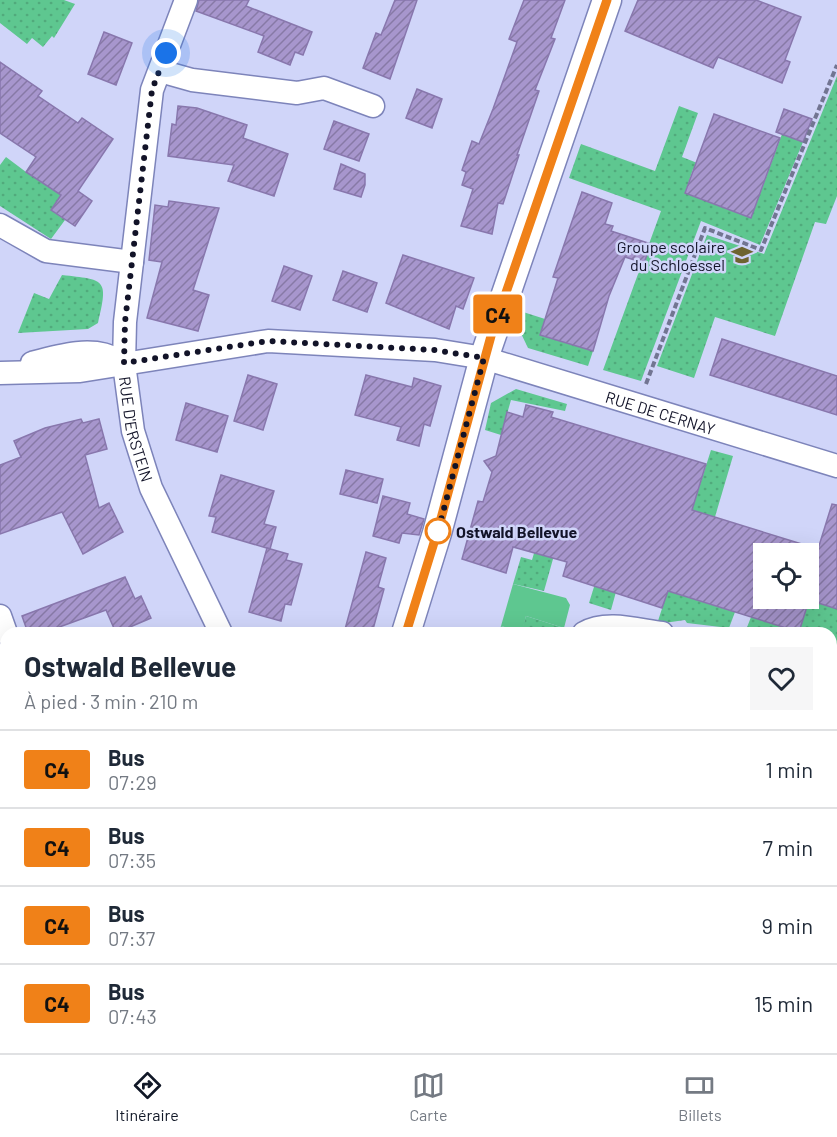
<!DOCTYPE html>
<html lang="fr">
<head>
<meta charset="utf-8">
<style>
	:root { --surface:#fff; --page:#f6f6f7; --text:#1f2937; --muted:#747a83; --line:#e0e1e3; --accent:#111827 }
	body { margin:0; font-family:Barlow,sans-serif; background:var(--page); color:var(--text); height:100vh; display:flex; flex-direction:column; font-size:22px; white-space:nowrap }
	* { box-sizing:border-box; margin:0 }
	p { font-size:20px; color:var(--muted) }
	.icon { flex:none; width:33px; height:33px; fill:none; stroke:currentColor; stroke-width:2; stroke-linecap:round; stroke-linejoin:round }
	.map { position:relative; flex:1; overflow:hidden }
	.side { position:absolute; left:0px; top:627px; width:837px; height:426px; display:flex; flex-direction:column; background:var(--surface); border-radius:18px 18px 0 0; box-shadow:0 6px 24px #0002 }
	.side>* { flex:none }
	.badge { padding:0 12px; border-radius:4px; font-size:21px; line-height:39px }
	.controls { position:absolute; left:753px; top:543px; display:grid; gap:12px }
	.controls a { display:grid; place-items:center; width:66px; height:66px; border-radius:0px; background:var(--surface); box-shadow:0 6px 24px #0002; font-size:30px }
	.you { position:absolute; width:30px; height:30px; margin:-15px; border:4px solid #fff; border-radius:50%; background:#1a73e8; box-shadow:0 0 0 9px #1a73e833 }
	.map>.badge { position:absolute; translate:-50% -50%; box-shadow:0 0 0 3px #fff }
	.round { display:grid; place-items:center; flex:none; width:63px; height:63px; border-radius:0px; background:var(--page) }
	.head { display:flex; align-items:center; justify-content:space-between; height:102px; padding:0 24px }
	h1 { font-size:28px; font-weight:700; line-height:45px }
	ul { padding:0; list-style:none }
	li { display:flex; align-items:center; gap:18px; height:78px; padding:0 24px; border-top:2px solid var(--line) }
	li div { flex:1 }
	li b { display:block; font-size:22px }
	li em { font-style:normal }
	li .badge { min-width:66px; font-weight:700; text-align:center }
	.menu { display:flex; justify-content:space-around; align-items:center; height:84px; border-top:2px solid var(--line); background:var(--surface); font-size:16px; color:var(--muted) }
	.menu a { display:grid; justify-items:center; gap:3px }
	.menu .current { color:var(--accent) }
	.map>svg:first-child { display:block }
	.grass { fill:url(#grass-dots) }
	.garden { fill:#5ec790 }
	.building { fill:url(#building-hatch); stroke:#8877ad; stroke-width:1.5; fill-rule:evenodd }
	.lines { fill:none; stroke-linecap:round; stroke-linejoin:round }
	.minor-casing { stroke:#7d84ba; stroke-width:25 }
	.tertiary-casing { stroke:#7d84ba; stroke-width:31 }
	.path { stroke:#727592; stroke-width:4; stroke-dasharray:6 3; stroke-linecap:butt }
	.minor { stroke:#fff; stroke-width:22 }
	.tertiary { stroke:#fff; stroke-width:28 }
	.line-casing { stroke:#fff; stroke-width:14 }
	.line { stroke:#f08118; stroke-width:9 }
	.walk { stroke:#121328; stroke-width:6; stroke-dasharray:0 10.8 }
	.stop-dot { fill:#fff; stroke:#f08118; stroke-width:3 }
	.labels { text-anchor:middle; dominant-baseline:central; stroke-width:5; stroke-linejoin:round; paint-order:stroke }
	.poi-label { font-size:16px; fill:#121328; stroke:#d0d5f9; text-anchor:end }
	.street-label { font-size:16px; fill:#121328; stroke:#d0d5f9 }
	.stop-label { font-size:16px; font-weight:bold; fill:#121328; stroke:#d0d5f9; text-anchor:start }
</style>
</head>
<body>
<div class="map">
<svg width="837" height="1053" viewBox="0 0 837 1053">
	<defs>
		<pattern id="grass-dots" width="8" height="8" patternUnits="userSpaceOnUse" patternTransform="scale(1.5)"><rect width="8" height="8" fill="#5ec790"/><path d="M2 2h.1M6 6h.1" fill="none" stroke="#51aa7c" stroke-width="1.8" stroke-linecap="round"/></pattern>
		<pattern id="building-hatch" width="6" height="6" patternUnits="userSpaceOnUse" patternTransform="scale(1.5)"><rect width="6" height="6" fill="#a796cd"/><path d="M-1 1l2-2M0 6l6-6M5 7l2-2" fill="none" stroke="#8779a6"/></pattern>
	</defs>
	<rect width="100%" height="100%" fill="#d0d5f9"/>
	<g class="grass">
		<polygon points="0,0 64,0 75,4 54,38 52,36 43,47 32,38 27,44 0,23"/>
		<polygon points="837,76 837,196 826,224 815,222 775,336 715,317 694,378 657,366 707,235 764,254"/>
		<polygon points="679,106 698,113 682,157 705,166 693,169 685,193 751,218 782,134 803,142 760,245 701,221 641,381 603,370 661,211 569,178 581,144 655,171"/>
		<polygon points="6,157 26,172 64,190 51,210 65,220 51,239 0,206 0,165"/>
		<path d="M62 275C105 280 109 278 98 323L88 329 18 333 34 293 49 299Z"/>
		<polygon points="520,311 545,319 540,335 593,351 588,366 528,348 516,323"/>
		<polygon points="516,389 567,404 565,411 511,400 501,435 485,430 491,403"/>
		<polygon points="711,450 733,456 691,598 735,612 729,628 687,623 685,620 657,624 680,553 624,563 611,610 589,603 616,516 689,519"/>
		<polygon points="544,519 562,527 544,591 513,584 521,557 532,560"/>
		<polygon points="809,600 837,609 837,656 831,654 831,633 757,633 746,630 751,617"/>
		<polygon points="526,616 564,628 563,633 498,633 501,626 521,632"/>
		<polygon points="837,793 837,870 831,869 831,820"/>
	</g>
	<polygon class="garden" points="513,584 566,598 570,605 564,628 526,616 522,632 501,626"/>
	<g class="building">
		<polygon points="199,0 249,0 246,6 312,32 303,55 295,52 290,65 258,52 264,36 196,11"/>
		<polygon points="395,0 417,0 390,79 363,68 376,33 381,35"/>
		<polygon points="524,0 565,0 551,38 555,39 535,90 539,91 517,155 519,155 503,204 498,203 492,234 461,226 473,189 462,185 466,172 462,170 472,141 479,144 493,109 517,42 509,39"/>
		<polygon points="638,0 756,0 801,17 785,60 790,62 782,83 718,57 713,68 625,31"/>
		<polygon points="104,32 132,43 116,85 88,74"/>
		<polygon points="0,62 42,91 38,96 78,123 82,118 113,139 78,191 92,201 75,226 51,210 61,195 26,172 36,157 0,133"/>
		<polygon points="417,89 442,99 432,128 406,118"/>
		<polygon points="178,106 197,108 247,125 243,138 288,154 274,196 228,181 234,165 168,156 172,124 176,125"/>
		<polygon points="784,109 812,119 803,142 776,132"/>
		<polygon points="714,114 780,138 751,218 685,193"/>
		<polygon points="334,121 369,134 359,161 324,149"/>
		<polygon points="341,164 365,174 365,185 361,197 334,189"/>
		<polygon points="582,192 612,203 605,224 613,226 611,231 651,244 644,263 625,257 609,296 593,351 540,335 558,278 553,277"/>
		<polygon points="169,201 219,208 193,290 209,295 198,331 147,318 162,262 149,260 155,205 168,207"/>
		<polygon points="403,255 474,278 463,309 456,306 449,329 386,303"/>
		<polygon points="284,266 312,276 300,310 272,301"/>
		<polygon points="343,271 377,283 367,312 333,300"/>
		<polygon points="722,339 837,376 837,415 710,375"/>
		<polygon points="248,375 277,384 263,430 234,421"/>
		<polygon points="366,375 412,387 414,378 441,386 430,426 424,424 419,446 397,440 401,427 355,415"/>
		<polygon points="186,403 228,416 217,452 176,440"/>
		<path d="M526 405 553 412 551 417 706 464 692 510 818 549 832 504 837 505V609L809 600 799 632 668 591 662 608 563 576 567 562 513 547 506 573 462 559 478 501 483 502 492 472 484 461 496 456 507 412 523 417ZM764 554H808V598H764Z"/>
		<polygon points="81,419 83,423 99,419 107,449 85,455 99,508 109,503 123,532 83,554 62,512 0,534 0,465 21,457 14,441 45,428"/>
		<polygon points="346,470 383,479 377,503 340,494"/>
		<polygon points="221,475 274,491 264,524 276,527 270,549 212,532 216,517 209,516"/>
		<polygon points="383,496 410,503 407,514 424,519 419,535 402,533 399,543 373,536"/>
		<polygon points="267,548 288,554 286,560 302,564 291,605 285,604 281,621 249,612"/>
		<polygon points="366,552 386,558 378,587 384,589 372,633 344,633"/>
		<polygon points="125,577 135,599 141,596 151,618 116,633 106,610 43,633 28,633 22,616"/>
	</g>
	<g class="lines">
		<defs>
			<g id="minor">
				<path id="s1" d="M186 0 152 90 125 322 124 364 133 431 151 488 221 633"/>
				<polyline points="160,71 192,80 297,93 324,88 373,106"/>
				<polyline points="0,225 46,251 132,262"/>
				<path d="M32 363C57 356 94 345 117 360"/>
				<path id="s2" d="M0 373 80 371 268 341 435 350 484 358 837 466"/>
				<polyline points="0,616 6,633"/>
				<path d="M584 633C606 620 638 630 662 633"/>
				<polyline points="831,671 837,673"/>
				<polyline points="0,758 6,757"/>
				<polyline points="831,988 837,989"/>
				<polyline points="2,1053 6,1046"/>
			</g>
			<g id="tertiary">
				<polyline points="406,633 437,533 484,358 607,0"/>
				<polyline points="378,1047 379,1053"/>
			</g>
		</defs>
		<use href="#minor" class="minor-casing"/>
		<use href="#tertiary" class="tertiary-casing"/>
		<polyline class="path" points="646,384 705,228 761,250 837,65"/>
		<use href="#minor" class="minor"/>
		<use href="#tertiary" class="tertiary"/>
	</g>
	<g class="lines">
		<defs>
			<polyline id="line" points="406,633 437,533 491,336 607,0"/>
		</defs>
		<use href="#line" class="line-casing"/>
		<use href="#line" class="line"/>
		<polyline class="walk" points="166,53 152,90 125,322 124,363 268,341 435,350 484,358 438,531"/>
	</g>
	<defs>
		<symbol id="school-bare" viewBox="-9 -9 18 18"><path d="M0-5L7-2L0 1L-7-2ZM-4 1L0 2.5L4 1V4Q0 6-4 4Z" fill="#6e6430" stroke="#d0d5f9" stroke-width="2.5" paint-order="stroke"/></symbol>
	</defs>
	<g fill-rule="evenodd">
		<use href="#school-bare" x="727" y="240" width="30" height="30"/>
	</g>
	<circle class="stop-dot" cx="438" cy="531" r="12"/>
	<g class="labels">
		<g class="poi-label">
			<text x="725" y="246">Groupe scolaire<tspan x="725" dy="18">du Schloessel</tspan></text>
		</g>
		<g class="street-label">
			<text stroke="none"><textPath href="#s2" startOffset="672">RUE DE CERNAY</textPath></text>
			<text stroke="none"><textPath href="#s1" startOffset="438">RUE D'ERSTEIN</textPath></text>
		</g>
		<g class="stop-label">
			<text x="456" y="531">Ostwald Bellevue</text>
		</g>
	</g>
</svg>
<div class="controls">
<a><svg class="icon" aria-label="locate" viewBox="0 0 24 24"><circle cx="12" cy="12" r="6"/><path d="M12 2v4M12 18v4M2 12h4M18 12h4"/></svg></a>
</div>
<div class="you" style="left:166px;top:53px"></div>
<b class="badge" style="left:498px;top:314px;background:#f08118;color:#111">C4</b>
<section class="side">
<div class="head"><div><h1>Ostwald Bellevue</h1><p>À pied · 3 min · 210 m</p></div><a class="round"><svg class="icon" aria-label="heart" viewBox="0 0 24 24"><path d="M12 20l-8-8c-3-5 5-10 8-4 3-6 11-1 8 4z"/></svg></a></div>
<ul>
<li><span class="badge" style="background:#f08118;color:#111">C4</span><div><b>Bus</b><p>07:29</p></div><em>1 min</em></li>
<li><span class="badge" style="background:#f08118;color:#111">C4</span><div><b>Bus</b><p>07:35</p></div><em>7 min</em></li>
<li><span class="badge" style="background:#f08118;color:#111">C4</span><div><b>Bus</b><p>07:37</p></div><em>9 min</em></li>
<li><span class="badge" style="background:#f08118;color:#111">C4</span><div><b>Bus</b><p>07:43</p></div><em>15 min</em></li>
</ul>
</section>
</div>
<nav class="menu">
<a class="current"><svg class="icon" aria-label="directions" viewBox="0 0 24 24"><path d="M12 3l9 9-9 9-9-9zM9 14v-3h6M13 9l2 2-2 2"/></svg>Itinéraire</a>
<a><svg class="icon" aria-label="map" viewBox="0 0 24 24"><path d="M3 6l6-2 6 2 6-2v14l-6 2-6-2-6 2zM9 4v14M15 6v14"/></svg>Carte</a>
<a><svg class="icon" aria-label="tickets" viewBox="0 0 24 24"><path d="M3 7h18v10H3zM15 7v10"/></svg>Billets</a>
</nav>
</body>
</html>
